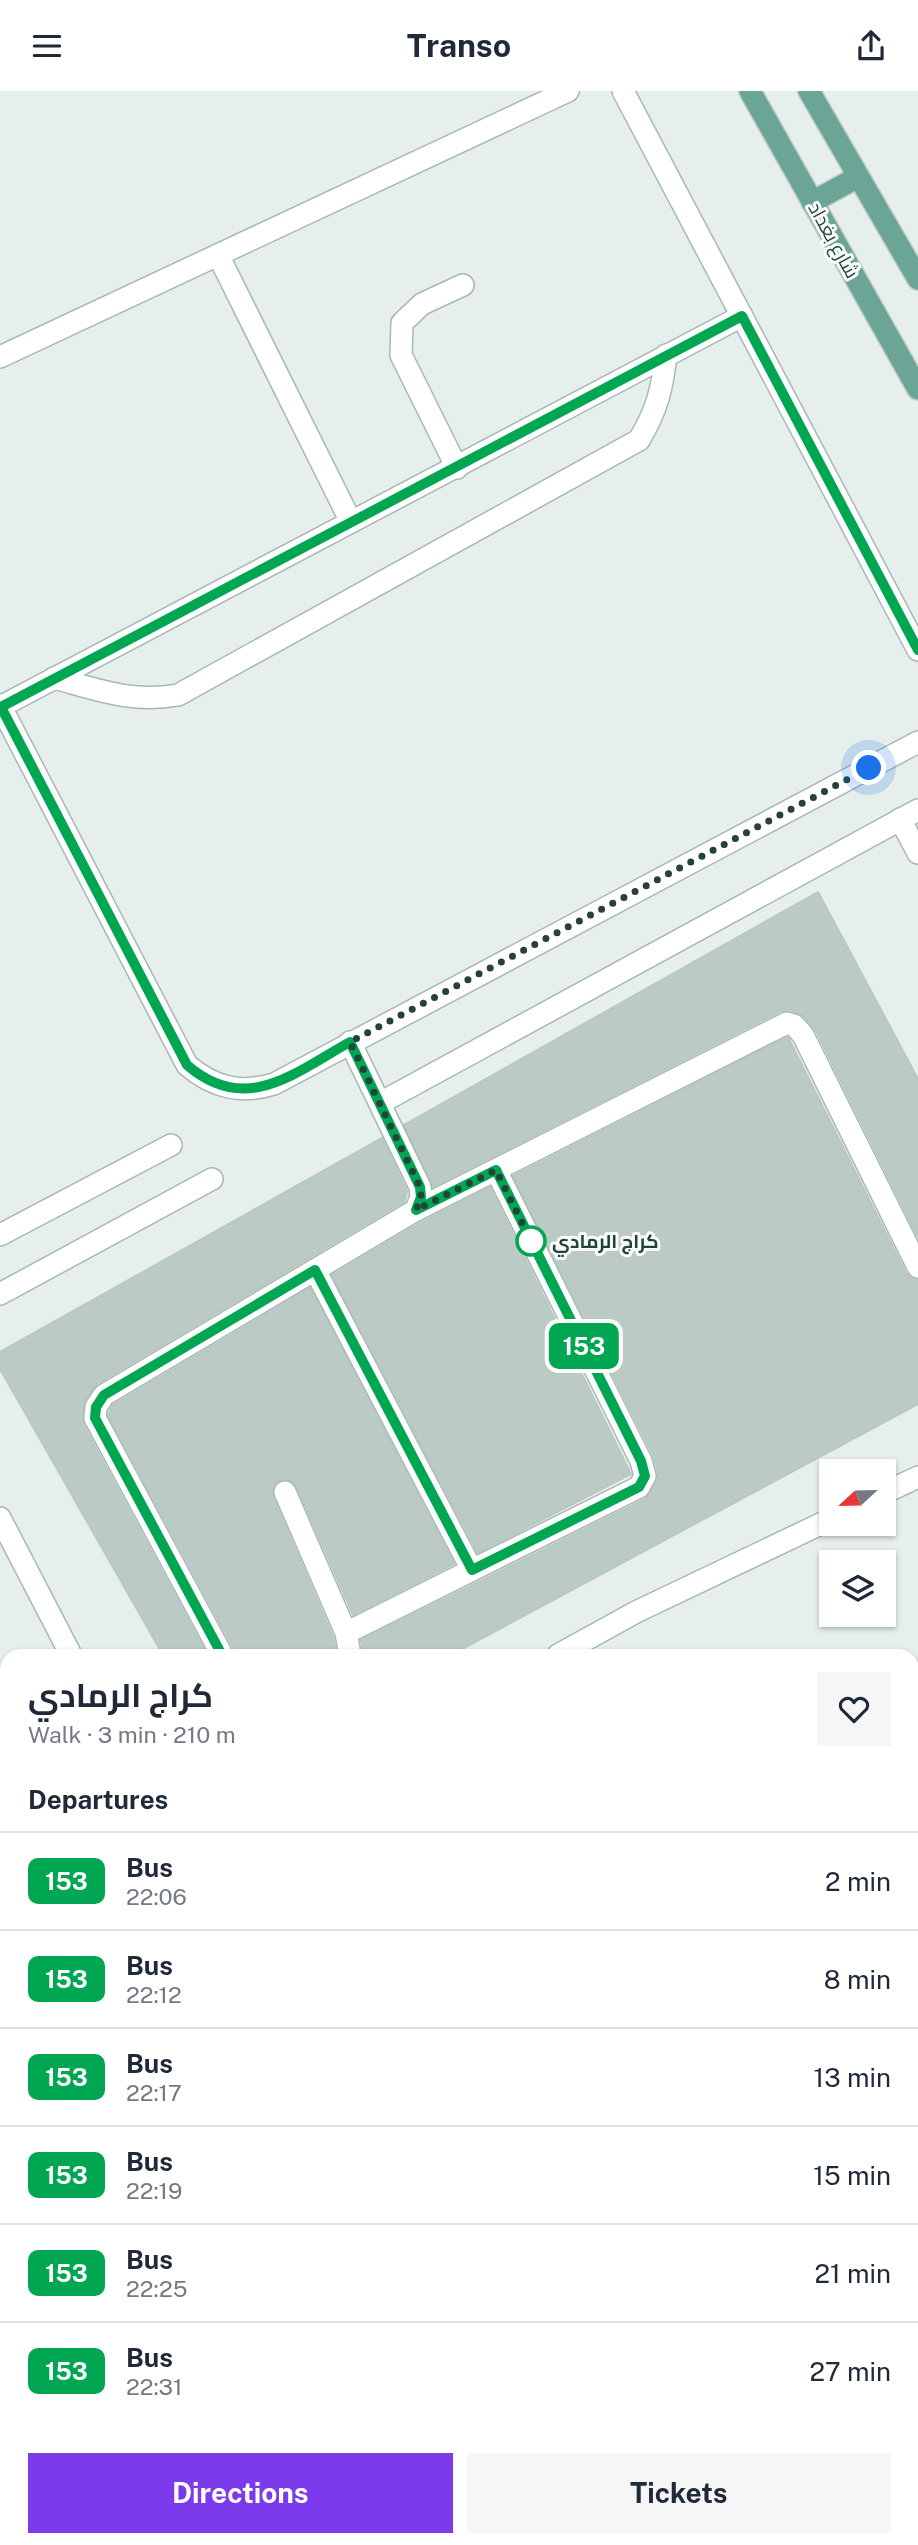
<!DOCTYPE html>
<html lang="en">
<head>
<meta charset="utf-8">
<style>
	:root { --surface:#fff; --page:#f6f6f7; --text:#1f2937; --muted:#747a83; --line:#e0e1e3; --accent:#7c3aed }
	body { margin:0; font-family:"Public Sans",Cairo,sans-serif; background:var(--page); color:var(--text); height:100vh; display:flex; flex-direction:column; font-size:26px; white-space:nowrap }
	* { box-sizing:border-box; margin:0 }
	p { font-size:23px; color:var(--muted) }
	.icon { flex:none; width:38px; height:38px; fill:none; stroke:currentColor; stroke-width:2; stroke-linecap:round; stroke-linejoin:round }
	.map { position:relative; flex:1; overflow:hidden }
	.side { position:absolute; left:0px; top:1558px; width:919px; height:898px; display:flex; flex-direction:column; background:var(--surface); border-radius:21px 21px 0 0; box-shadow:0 2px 5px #0004 }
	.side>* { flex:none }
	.badge { padding:0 14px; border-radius:10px; font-size:24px; line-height:46px }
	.needle { width:46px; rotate:248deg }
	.tools { position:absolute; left:819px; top:1368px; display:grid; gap:14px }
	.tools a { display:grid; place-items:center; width:77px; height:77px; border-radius:0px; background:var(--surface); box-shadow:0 2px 5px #0004; font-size:35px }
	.you { position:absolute; width:35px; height:35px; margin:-18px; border:5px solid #fff; border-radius:50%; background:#1a73e8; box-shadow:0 0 0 10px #1a73e833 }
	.map>.badge { position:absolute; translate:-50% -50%; box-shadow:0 0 0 4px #fff }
	h2 { padding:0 28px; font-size:26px; line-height:63px }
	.round { display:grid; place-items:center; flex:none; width:74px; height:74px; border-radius:0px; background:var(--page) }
	.headline { display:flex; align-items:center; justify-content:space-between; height:119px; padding:0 28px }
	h1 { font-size:33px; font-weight:700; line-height:52px }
	.button { display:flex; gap:14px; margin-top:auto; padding:14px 28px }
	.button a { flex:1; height:80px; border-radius:0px; background:var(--accent); color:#fff; font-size:28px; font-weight:700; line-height:80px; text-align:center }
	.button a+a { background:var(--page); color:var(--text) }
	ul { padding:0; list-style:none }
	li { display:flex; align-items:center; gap:21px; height:98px; padding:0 28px; border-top:2px solid var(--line) }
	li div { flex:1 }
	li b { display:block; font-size:26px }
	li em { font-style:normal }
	li .badge { min-width:77px; font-weight:700; text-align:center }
	header { display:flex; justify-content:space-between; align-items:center; height:91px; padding:0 28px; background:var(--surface); font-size:32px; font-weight:700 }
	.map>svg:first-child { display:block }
	.building { fill:#bbcac4; stroke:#b8c9c2; stroke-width:2 }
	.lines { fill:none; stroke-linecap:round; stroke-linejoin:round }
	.minor-casing { stroke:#a8b8b2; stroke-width:24 }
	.major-casing { stroke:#c2cac8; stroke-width:24 }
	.minor { stroke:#fff; stroke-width:21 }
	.major { stroke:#6aa596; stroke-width:21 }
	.line-casing { stroke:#fff; stroke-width:16 }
	.line { stroke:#00a651; stroke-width:10 }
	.walk { stroke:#24423a; stroke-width:7; stroke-dasharray:0 12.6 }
	.stop-dot { fill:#fff; stroke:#00a651; stroke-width:3.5 }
	.labels { text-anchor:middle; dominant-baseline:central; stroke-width:6; stroke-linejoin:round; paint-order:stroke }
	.street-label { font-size:19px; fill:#24423a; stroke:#f7fbf9 }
	.stop-label { font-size:19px; font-weight:bold; fill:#24423a; stroke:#f7fbf9; text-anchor:start }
</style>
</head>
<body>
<header><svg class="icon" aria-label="menu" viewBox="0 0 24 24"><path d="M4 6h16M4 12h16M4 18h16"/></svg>Transo<svg class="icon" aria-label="share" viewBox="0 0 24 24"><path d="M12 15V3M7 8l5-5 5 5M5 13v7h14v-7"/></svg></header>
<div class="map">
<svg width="918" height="2454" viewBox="0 0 918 2454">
	<rect width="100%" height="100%" fill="#e6efeb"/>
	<g class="building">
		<polygon points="818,801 918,988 918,1146 815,938 803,925 791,919 781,920 433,1096 404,1034"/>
		<polygon points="788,946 906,1182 911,1187 918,1189 918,1313 451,1564 363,1564 361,1549 645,1408 657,1390 658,1382 653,1364 513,1085"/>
		<polygon points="382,1047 407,1100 405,1110 97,1293 85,1309 82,1326 83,1333 207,1564 163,1564 0,1278 0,1261"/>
		<polygon points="490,1096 631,1383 478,1462 332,1184 422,1131"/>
		<polygon points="310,1197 454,1473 353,1524 297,1396 292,1390 280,1389 274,1394 273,1406 333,1546 337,1564 235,1564 234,1558 108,1324 109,1321 113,1314"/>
	</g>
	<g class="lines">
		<defs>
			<g id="minor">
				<polyline points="623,0 918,559"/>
				<polyline points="218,164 351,431"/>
				<polyline points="0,266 568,0"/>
				<polyline points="457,377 401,264 402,232 422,213 463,194"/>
				<path d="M54 587C99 599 131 612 178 604L639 349C657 319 662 299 666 264"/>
				<path d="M0 614 187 974C214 997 241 1003 274 993L918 651"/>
				<polyline points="0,616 742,225"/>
				<polyline points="900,728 918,762"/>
				<polyline points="380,1012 918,719"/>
				<polyline points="416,1119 787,932 794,934 803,944 918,1176"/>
				<polyline points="0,1144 171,1054"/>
				<polyline points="315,1179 472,1479 346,1542"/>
				<polyline points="0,1203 212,1088"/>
				<polyline points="285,1401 346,1542 350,1564"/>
				<polyline points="884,1402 918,1386"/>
				<polyline points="0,1427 71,1564"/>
				<polyline points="472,1479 639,1396 645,1385 641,1370 496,1079"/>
				<polyline points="222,1564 95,1327 96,1316 104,1304 416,1119 421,1106 420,1096 350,951"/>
				<polyline points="558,1564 636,1521 831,1428"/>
				<polyline points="912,1771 918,1768"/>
				<polyline points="0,1998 7,2010"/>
				<polyline points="912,2056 918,2053"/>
				<polyline points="912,2129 918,2126"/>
				<polyline points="912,2162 918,2384"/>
				<polyline points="247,2448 248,2454"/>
				<polyline points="292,2454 304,2448"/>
			</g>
			<g id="major">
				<polyline points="750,0 918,298"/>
				<polyline points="809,0 918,188"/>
				<polyline points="812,111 858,86"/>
			</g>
		</defs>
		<use href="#minor" class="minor-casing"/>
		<use href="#major" class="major-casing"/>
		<use href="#minor" class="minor"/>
		<use href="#major" class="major"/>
	</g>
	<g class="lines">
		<defs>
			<path id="line" d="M222 1564 95 1327 96 1316 104 1304 315 1179 472 1479 639 1396 645 1385 641 1370 496 1079 416 1119 421 1106 420 1096 350 951C294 982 246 1025 187 974L1 616 742 225 918 559"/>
		</defs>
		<use href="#line" class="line-casing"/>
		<use href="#line" class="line"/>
		<polyline class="walk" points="531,1150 532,1152 496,1079 416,1119 421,1106 420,1096 350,951 869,677"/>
	</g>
	<circle class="stop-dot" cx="531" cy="1150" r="14"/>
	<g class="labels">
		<g class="street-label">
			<text transform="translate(834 149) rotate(61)">شارع بغداد</text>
		</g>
		<g class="stop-label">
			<text x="552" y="1150">كراج الرمادي</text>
		</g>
	</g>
</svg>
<div class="tools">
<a><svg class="needle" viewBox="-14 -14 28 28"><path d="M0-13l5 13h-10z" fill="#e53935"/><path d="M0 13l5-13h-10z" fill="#747a83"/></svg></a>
<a><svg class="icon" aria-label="layers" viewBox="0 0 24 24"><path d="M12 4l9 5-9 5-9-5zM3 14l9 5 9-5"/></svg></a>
</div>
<div class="you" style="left:869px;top:677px"></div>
<b class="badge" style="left:584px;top:1255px;background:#00a651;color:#fff">153</b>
<section class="side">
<div class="headline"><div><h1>كراج الرمادي</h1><p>Walk · 3 min · 210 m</p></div><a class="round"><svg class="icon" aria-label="heart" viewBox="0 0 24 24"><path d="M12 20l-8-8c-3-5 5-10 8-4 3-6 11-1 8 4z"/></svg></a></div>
<h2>Departures</h2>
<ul>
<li><span class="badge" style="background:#00a651;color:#fff">153</span><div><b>Bus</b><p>22:06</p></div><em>2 min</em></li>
<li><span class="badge" style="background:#00a651;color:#fff">153</span><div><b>Bus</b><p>22:12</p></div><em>8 min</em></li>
<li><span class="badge" style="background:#00a651;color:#fff">153</span><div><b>Bus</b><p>22:17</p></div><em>13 min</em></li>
<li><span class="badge" style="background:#00a651;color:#fff">153</span><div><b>Bus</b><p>22:19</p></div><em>15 min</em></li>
<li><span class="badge" style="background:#00a651;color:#fff">153</span><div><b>Bus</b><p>22:25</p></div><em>21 min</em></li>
<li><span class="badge" style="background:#00a651;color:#fff">153</span><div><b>Bus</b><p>22:31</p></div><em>27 min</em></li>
</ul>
<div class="button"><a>Directions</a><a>Tickets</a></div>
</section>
</div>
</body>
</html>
